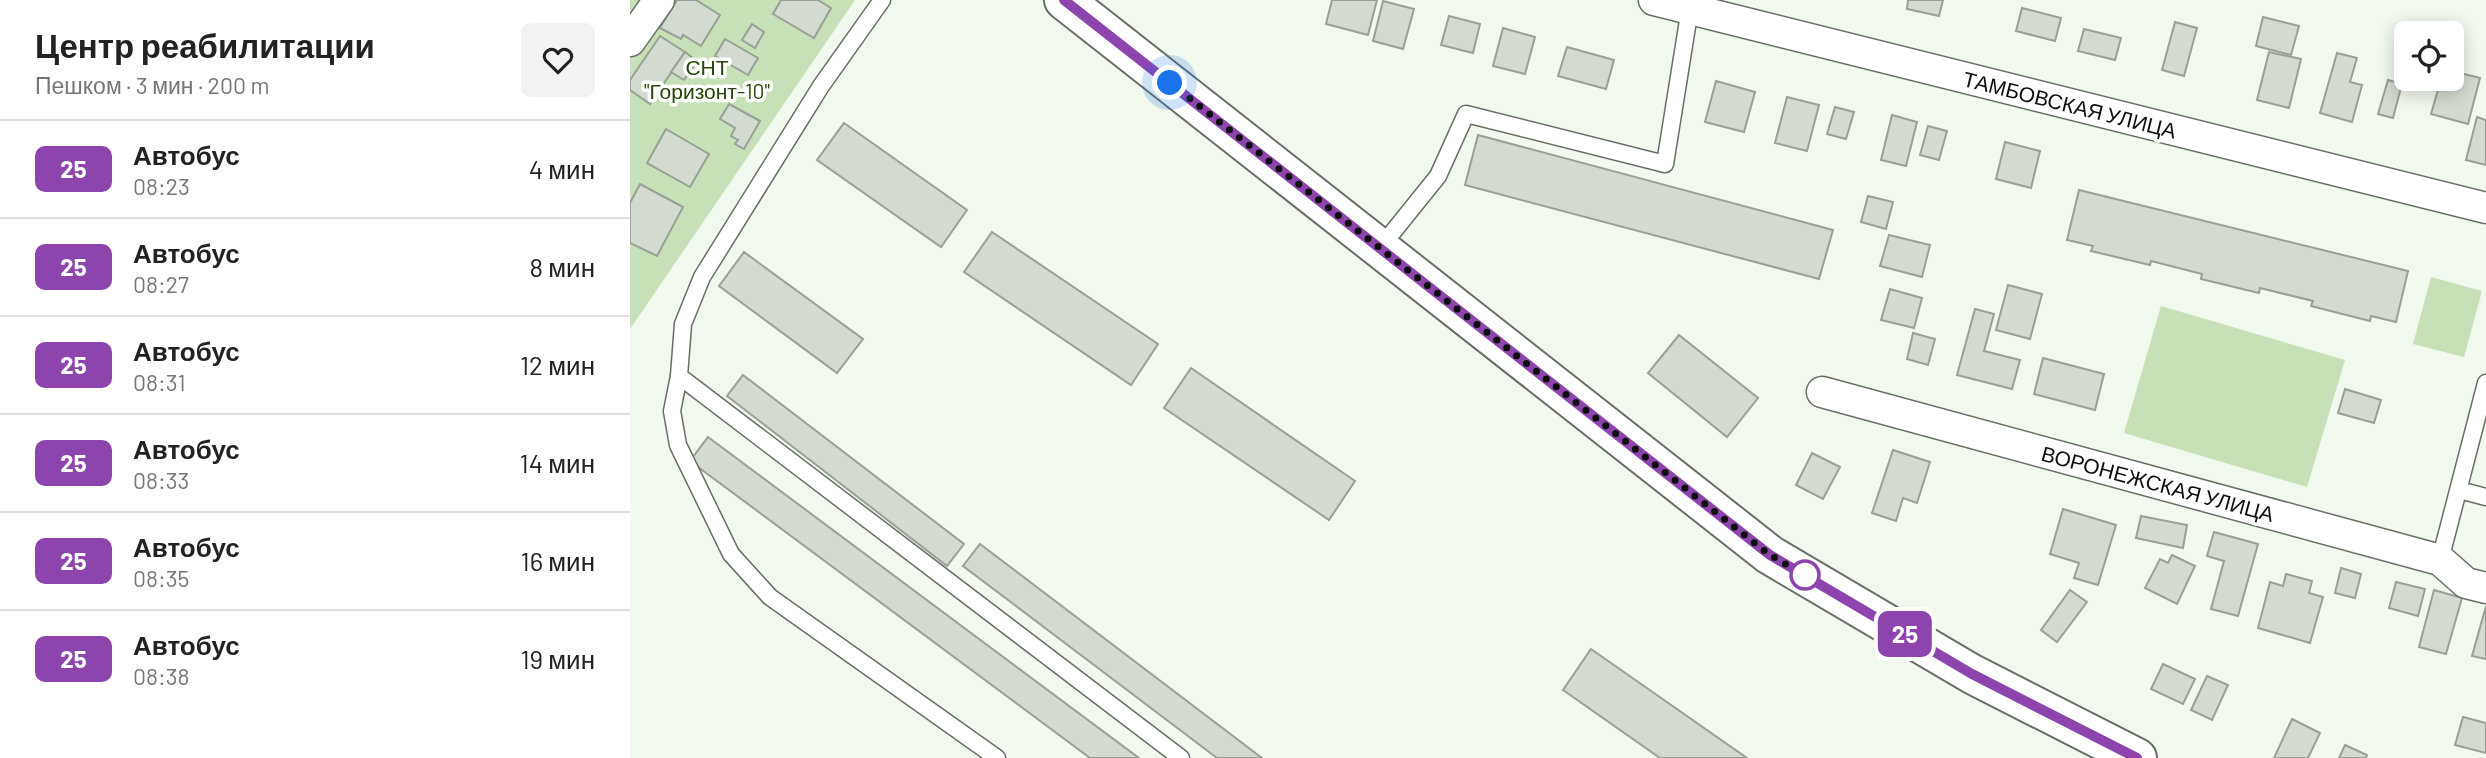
<!DOCTYPE html>
<html lang="ru">
<head>
<meta charset="utf-8">
<style>
	:root { --surface:#fff; --page:#f2f2f2; --text:#222; --muted:#767676; --line:#e0e0e0 }
	body { margin:0; font-family:Barlow,sans-serif; background:var(--page); color:var(--text); height:100vh; display:flex; flex-direction:column; font-size:26px; white-space:nowrap }
	* { box-sizing:border-box; margin:0 }
	p { font-size:23px; color:var(--muted) }
	.icon { flex:none; width:38px; height:38px; fill:none; stroke:currentColor; stroke-width:2; stroke-linecap:round; stroke-linejoin:round }
	.map { position:relative; flex:1; overflow:hidden }
	.drawer { display:flex; flex-direction:column; background:var(--surface); width:630px }
	.drawer>* { flex:none }
	.badge { padding:0 14px; border-radius:10px; font-size:24px; line-height:46px }
	.controls { position:absolute; left:1764px; top:21px; display:grid; gap:14px }
	.controls a { display:grid; place-items:center; width:70px; height:70px; border-radius:10px; background:var(--surface); box-shadow:0 4px 18px #0003; font-size:35px }
	.you { position:absolute; width:35px; height:35px; margin:-18px; border:5px solid #fff; border-radius:50%; background:#1a73e8; box-shadow:0 0 0 10px #1a73e833 }
	.map>.badge { position:absolute; translate:-50% -50%; box-shadow:0 0 0 4px #fff }
	.round { display:grid; place-items:center; flex:none; width:74px; height:74px; border-radius:10px; background:var(--page) }
	.summary { display:flex; align-items:center; justify-content:space-between; height:119px; padding:0 35px }
	h1 { font-size:33px; font-weight:600; line-height:52px }
	ul { padding:0; list-style:none }
	li { display:flex; align-items:center; gap:21px; height:98px; padding:0 35px; border-top:2px solid var(--line) }
	li div { flex:1 }
	li b { display:block; font-size:26px }
	li em { font-style:normal }
	li .badge { min-width:77px; font-weight:700; text-align:center }
	main { display:flex; flex:1; min-height:0 }
	.map>svg:first-child { display:block }
	.green { fill:#c7e0b8 }
	.building { fill:#d3dacf; stroke:#99a096; stroke-width:2 }
	.lines { fill:none; stroke-linecap:round; stroke-linejoin:round }
	.service-casing { stroke:#696f66; stroke-width:19 }
	.minor-casing { stroke:#696f66; stroke-width:33 }
	.tertiary-casing { stroke:#696f66; stroke-width:42 }
	.service { stroke:#fff; stroke-width:16 }
	.minor { stroke:#fff; stroke-width:30 }
	.tertiary { stroke:#fff; stroke-width:38 }
	.line-casing { stroke:#fff; stroke-width:16 }
	.line { stroke:#8e44ad; stroke-width:10 }
	.walk { stroke:#0d0f0c; stroke-width:7; stroke-dasharray:0 12.6 }
	.stop-dot { fill:#fff; stroke:#8e44ad; stroke-width:3.5 }
	.labels { text-anchor:middle; dominant-baseline:central; stroke-width:7; stroke-linejoin:round; paint-order:stroke }
	.park-label { font-size:21px; fill:#264507; stroke:#fff }
	.street-label { font-size:21px; fill:#0d0f0c; stroke:#fff }
</style>
</head>
<body>
<main>
<section class="drawer">
<div class="summary"><div><h1>Центр реабилитации</h1><p>Пешком · 3 мин · 200 m</p></div><a class="round"><svg class="icon" aria-label="heart" viewBox="0 0 24 24"><path d="M12 20l-8-8c-3-5 5-10 8-4 3-6 11-1 8 4z"/></svg></a></div>
<ul>
<li><span class="badge" style="background:#8e44ad;color:#fff">25</span><div><b>Автобус</b><p>08:23</p></div><em>4 мин</em></li>
<li><span class="badge" style="background:#8e44ad;color:#fff">25</span><div><b>Автобус</b><p>08:27</p></div><em>8 мин</em></li>
<li><span class="badge" style="background:#8e44ad;color:#fff">25</span><div><b>Автобус</b><p>08:31</p></div><em>12 мин</em></li>
<li><span class="badge" style="background:#8e44ad;color:#fff">25</span><div><b>Автобус</b><p>08:33</p></div><em>14 мин</em></li>
<li><span class="badge" style="background:#8e44ad;color:#fff">25</span><div><b>Автобус</b><p>08:35</p></div><em>16 мин</em></li>
<li><span class="badge" style="background:#8e44ad;color:#fff">25</span><div><b>Автобус</b><p>08:38</p></div><em>19 мин</em></li>
</ul>
</section>
<div class="map">
<svg width="1856" height="758" viewBox="0 0 1856 758">
	<rect width="100%" height="100%" fill="#f1f8ed"/>
	<g class="green">
		<polygon points="0,0 225,0 0,329"/>
		<polygon points="1801,277 1852,291 1834,357 1783,344"/>
		<polygon points="1531,306 1715,360 1677,487 1494,433"/>
	</g>
	<g class="building">
		<polygon points="47,0 66,0 90,15 71,46 53,35 51,39 30,28"/>
		<polygon points="151,0 188,0 201,8 184,38 143,14"/>
		<polygon points="702,0 747,0 738,35 696,24"/>
		<polygon points="1278,0 1313,0 1309,16 1277,9"/>
		<polygon points="753,1 784,9 773,49 743,41"/>
		<polygon points="1392,8 1431,18 1425,41 1386,31"/>
		<polygon points="819,16 850,24 843,53 811,45"/>
		<polygon points="1633,17 1669,26 1661,55 1626,46"/>
		<polygon points="1545,22 1567,28 1554,76 1532,70"/>
		<polygon points="122,24 134,32 125,48 112,40"/>
		<polygon points="873,28 905,37 895,74 863,66"/>
		<polygon points="1454,29 1491,38 1485,60 1448,51"/>
		<polygon points="30,36 55,52 20,104 0,90 0,80"/>
		<polygon points="95,39 128,58 118,75 85,56"/>
		<polygon points="937,47 984,60 976,89 928,76"/>
		<polygon points="55,52 67,61 54,80 41,72"/>
		<polygon points="1639,52 1671,59 1659,108 1627,100"/>
		<polygon points="1707,53 1727,58 1720,82 1732,85 1722,122 1690,113"/>
		<polygon points="1826,72 1850,78 1838,124 1801,114 1810,83 1822,86"/>
		<polygon points="1758,80 1772,84 1763,118 1748,114"/>
		<polygon points="1086,81 1125,92 1114,132 1075,122"/>
		<polygon points="1157,97 1189,105 1177,151 1145,143"/>
		<polygon points="99,104 130,121 114,149 105,144 108,140 101,136 105,128 90,119"/>
		<polygon points="1205,107 1224,112 1216,139 1197,134"/>
		<polygon points="1262,115 1287,122 1276,166 1251,160"/>
		<polygon points="1847,117 1856,120 1856,165 1836,160"/>
		<polygon points="214,123 337,210 311,247 187,160"/>
		<polygon points="1298,126 1317,131 1309,160 1290,155"/>
		<polygon points="36,129 79,154 60,187 17,163"/>
		<polygon points="848,135 1203,230 1189,279 835,185"/>
		<polygon points="1375,142 1410,151 1401,188 1366,179"/>
		<polygon points="10,184 53,207 27,256 0,243 0,203"/>
		<polygon points="1449,190 1778,271 1766,322 1741,316 1740,321 1681,306 1683,301 1630,288 1629,293 1571,279 1572,274 1521,261 1520,265 1461,251 1463,246 1437,240"/>
		<polygon points="1238,196 1263,202 1256,229 1231,222"/>
		<polygon points="362,232 528,344 501,385 334,272"/>
		<polygon points="1259,235 1300,245 1292,277 1250,266"/>
		<polygon points="114,252 233,339 207,373 89,286"/>
		<polygon points="1378,285 1412,294 1400,339 1366,330"/>
		<polygon points="1260,289 1292,298 1284,328 1251,320"/>
		<polygon points="1345,309 1364,314 1354,351 1390,360 1382,389 1327,375"/>
		<polygon points="1283,333 1305,339 1298,365 1277,359"/>
		<polygon points="1049,335 1128,398 1097,437 1018,373"/>
		<polygon points="1413,358 1474,374 1465,410 1404,394"/>
		<polygon points="561,368 725,481 699,520 534,408"/>
		<polygon points="113,375 334,544 317,566 97,396"/>
		<polygon points="1715,389 1751,400 1744,423 1708,413"/>
		<polygon points="78,437 509,758 460,758 60,461"/>
		<polygon points="1263,450 1300,462 1287,503 1273,498 1266,521 1242,513"/>
		<polygon points="1182,453 1210,467 1193,499 1166,485"/>
		<polygon points="1433,509 1486,525 1468,585 1444,578 1449,563 1420,554"/>
		<polygon points="1511,516 1557,525 1553,548 1506,538"/>
		<polygon points="1584,532 1628,544 1608,616 1581,609 1594,561 1577,556"/>
		<polygon points="350,544 632,758 587,758 333,566"/>
		<polygon points="1542,555 1565,566 1547,604 1515,588 1530,559 1538,563"/>
		<polygon points="1711,568 1731,574 1725,598 1705,593"/>
		<polygon points="1656,574 1682,581 1679,593 1693,597 1680,643 1628,628 1640,582 1653,586"/>
		<polygon points="1766,582 1795,589 1788,616 1759,608"/>
		<polygon points="1440,590 1457,602 1427,642 1411,630"/>
		<polygon points="1804,590 1832,598 1816,654 1789,647"/>
		<polygon points="1856,606 1856,659 1842,656"/>
		<polygon points="961,649 1117,758 1030,758 933,690"/>
		<polygon points="1533,664 1565,679 1553,704 1521,689"/>
		<polygon points="1577,676 1598,685 1582,720 1561,710"/>
		<polygon points="1833,717 1856,723 1856,753 1825,745"/>
		<polygon points="1662,719 1690,733 1678,758 1644,758"/>
		<polygon points="1715,745 1737,755 1736,758 1709,758"/>
	</g>
	<g class="lines">
		<defs>
			<g id="service">
				<polyline points="252,0 191,86 72,277 53,324 49,376 551,758"/>
				<polyline points="750,248 808,176 836,114 1035,164 1060,8"/>
				<polyline points="49,376 42,411 48,445 101,554 140,597 367,758"/>
				<polyline points="1829,490 1856,497"/>
				<polyline points="1810,560 1856,383"/>
			</g>
			<g id="minor">
				<polyline points="1024,0 1856,208"/>
				<polyline points="0,41 29,0"/>
				<polyline points="1192,392 1810,560 1836,583 1856,588"/>
			</g>
			<polyline id="tertiary" points="434,0 1140,555 1342,674 1507,758"/>
		</defs>
		<use href="#service" class="service-casing"/>
		<use href="#minor" class="minor-casing"/>
		<use href="#tertiary" class="tertiary-casing"/>
		<use href="#service" class="service"/>
		<use href="#minor" class="minor"/>
		<use href="#tertiary" class="tertiary"/>
	</g>
	<g class="lines">
		<defs>
			<polyline id="line" points="434,0 1140,555 1342,674 1507,758"/>
		</defs>
		<use href="#line" class="line-casing"/>
		<use href="#line" class="line"/>
		<polyline class="walk" points="540,83 1140,555 1185,581 1175,575"/>
	</g>
	<circle class="stop-dot" cx="1175" cy="575" r="14"/>
	<g class="labels">
		<g class="park-label">
			<text x="77" y="66">СНТ<tspan x="77" dy="24">"Горизонт-10"</tspan></text>
		</g>
		<g class="street-label">
			<text transform="translate(1440 104) rotate(14)">ТАМБОВСКАЯ УЛИЦА</text>
			<text transform="translate(1528 483) rotate(15)">ВОРОНЕЖСКАЯ УЛИЦА</text>
		</g>
	</g>
</svg>
<div class="controls">
<a><svg class="icon" aria-label="locate" viewBox="0 0 24 24"><circle cx="12" cy="12" r="6"/><path d="M12 2v4M12 18v4M2 12h4M18 12h4"/></svg></a>
</div>
<div class="you" style="left:540px;top:83px"></div>
<b class="badge" style="left:1275px;top:634px;background:#8e44ad;color:#fff">25</b>
</div>
</main>
</body>
</html>
